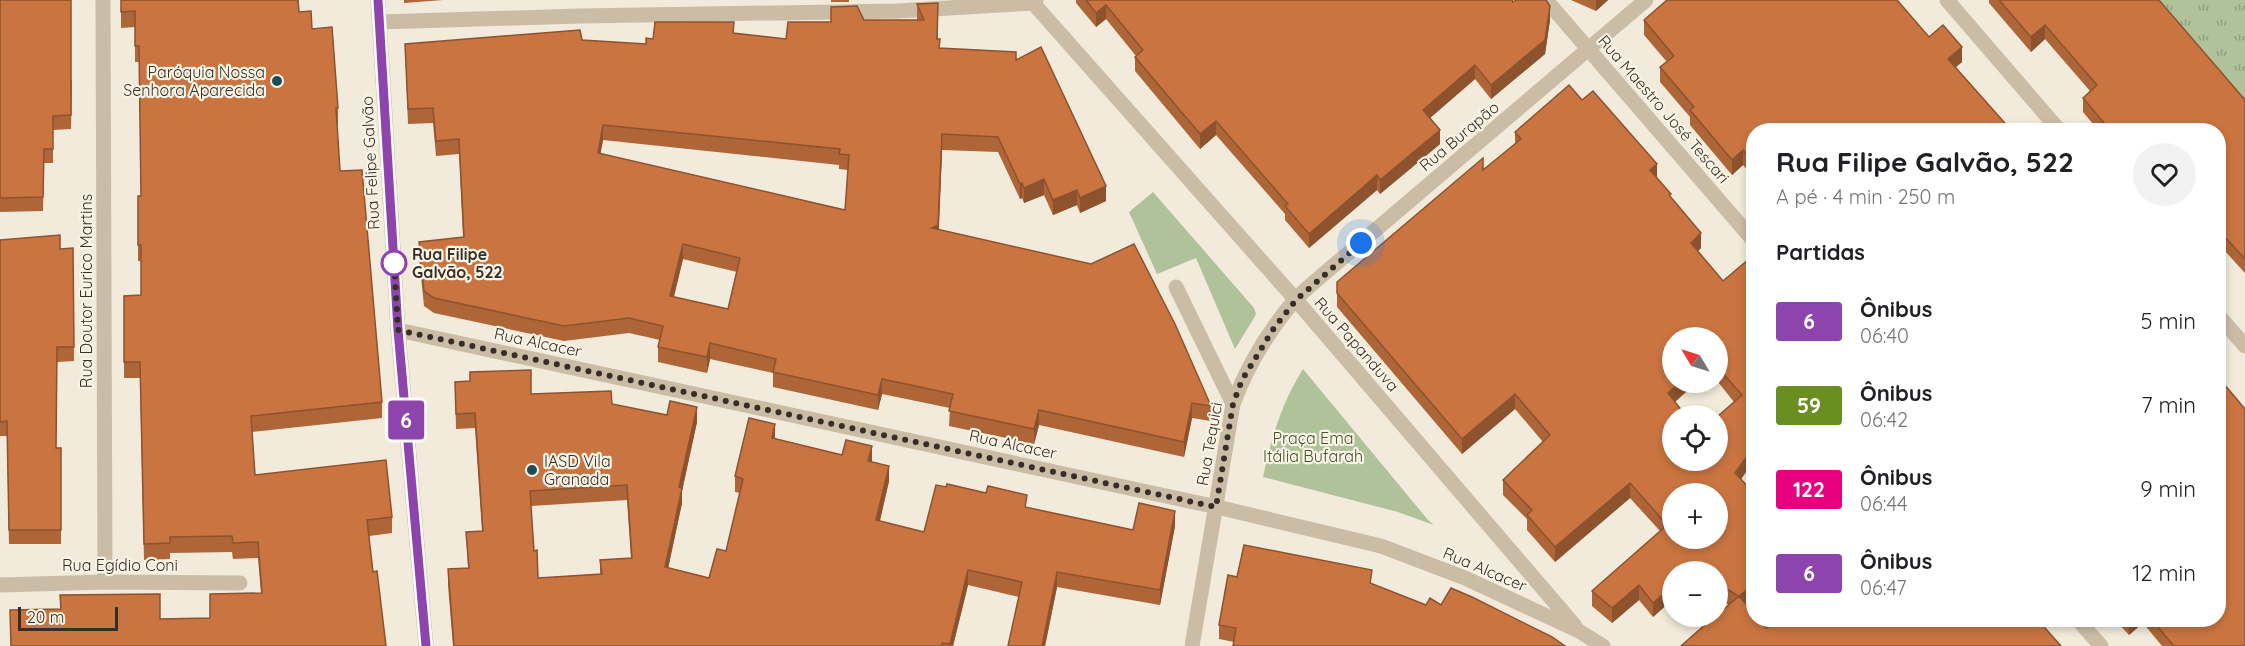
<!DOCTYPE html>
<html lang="pt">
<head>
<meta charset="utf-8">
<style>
	:root { --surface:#fff; --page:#f2f2f2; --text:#202124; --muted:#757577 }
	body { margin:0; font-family:Quicksand,sans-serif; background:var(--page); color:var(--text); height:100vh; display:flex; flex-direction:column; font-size:22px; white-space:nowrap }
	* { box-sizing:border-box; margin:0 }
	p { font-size:20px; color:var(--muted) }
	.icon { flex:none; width:33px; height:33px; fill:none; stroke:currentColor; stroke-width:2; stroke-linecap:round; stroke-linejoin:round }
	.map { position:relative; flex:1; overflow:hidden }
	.drawer { position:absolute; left:1746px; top:123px; width:480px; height:504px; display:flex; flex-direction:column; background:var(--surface); border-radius:24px; box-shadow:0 3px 9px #0003 }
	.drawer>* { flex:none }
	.badge { padding:0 12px; border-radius:4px; font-size:21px; line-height:39px }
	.needle { width:39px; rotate:308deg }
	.buttons { position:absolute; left:1662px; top:327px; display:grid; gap:12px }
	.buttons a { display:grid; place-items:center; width:66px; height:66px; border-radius:50%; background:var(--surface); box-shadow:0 3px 9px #0003; font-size:30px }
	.scale { position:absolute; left:18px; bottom:15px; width:100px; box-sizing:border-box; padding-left:6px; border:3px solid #362e27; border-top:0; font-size:16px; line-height:21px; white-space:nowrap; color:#362e27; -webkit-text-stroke:4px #faf4e6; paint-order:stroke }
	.you { position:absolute; width:30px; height:30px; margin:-15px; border:4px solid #fff; border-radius:50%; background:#1a73e8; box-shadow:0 0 0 9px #1a73e833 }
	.map>.badge { position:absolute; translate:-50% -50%; box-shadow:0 0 0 3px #fff }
	h2 { padding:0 30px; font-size:22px; line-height:54px }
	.round { display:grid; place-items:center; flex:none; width:63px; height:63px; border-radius:32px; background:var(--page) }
	.headline { display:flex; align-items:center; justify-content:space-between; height:102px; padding:0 30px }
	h1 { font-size:28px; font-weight:700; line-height:45px }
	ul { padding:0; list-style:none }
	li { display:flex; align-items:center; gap:18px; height:84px; padding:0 30px }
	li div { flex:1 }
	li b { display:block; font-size:22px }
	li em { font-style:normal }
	li .badge { min-width:66px; font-weight:700; text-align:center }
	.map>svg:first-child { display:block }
	.grass { fill:url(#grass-tufts) }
	.park { fill:#afc29a }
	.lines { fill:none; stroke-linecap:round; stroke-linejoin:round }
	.minor { stroke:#cbbca6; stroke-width:15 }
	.wall { fill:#ae6538; fill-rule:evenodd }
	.shaded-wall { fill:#8d522e }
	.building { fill:#ca7541; stroke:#8d522e; stroke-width:1.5; fill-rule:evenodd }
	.line-casing { stroke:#fff; stroke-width:14 }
	.line { stroke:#8e44ad; stroke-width:9 }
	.walk { stroke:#362e27; stroke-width:6; stroke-dasharray:0 10.8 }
	.poi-dot { fill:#1b4d59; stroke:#faf4e6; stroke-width:2 }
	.stop-dot { fill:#fff; stroke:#8e44ad; stroke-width:3 }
	.labels { text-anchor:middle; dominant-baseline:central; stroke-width:4.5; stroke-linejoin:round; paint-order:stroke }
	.poi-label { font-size:16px; fill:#362e27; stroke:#faf4e6; text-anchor:end }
	.street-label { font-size:16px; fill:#362e27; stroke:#faf4e6 }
	.stop-label { font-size:16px; font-weight:bold; fill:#362e27; stroke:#faf4e6; text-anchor:start }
	.park-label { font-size:16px; fill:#40552a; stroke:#faf4e6 }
</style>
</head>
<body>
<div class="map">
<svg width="2245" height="646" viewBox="0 0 2245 646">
	<defs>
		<pattern id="grass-tufts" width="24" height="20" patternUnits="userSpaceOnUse" patternTransform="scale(1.5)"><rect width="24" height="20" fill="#afc29a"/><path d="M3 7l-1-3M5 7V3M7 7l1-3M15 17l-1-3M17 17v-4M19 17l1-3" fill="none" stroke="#8f9e7e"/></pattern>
	</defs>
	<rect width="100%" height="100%" fill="#f2eada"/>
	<polygon class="grass" points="2160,0 2245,0 2245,100"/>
	<g class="park">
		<polygon points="1153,192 1254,308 1256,314 1254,318 1235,349 1196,258 1157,274 1129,212"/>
		<path d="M1303 369 1428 520 1434 525 1398 512 1263 477C1271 439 1282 402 1303 369Z"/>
	</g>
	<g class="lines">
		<g class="minor">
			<polyline points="103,0 105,582"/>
			<polyline points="378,0 398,330 426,646"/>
			<polyline points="1546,0 1754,241"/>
			<polyline points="1947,0 2059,130"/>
			<polyline points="1033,3 1296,300 1575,626"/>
			<polyline points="380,22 580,16 897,11 1033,3 1036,0"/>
			<polyline points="1176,287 1233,404"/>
			<polyline points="2218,315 2245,346"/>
			<polyline points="398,330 1217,507 1381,546 1465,578 1579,631 1603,646"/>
			<polyline points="0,585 105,582 240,583"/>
			<polyline points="2078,620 2101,646"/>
			<path d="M1192 646 1233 404C1247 367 1269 330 1295 300 1304 290 1316 281 1326 272L1646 0"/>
		</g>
	</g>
	<g class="wall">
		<polygon points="0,0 72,80 71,129 53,130 53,163 44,163 43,211 0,212"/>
		<polygon points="121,0 299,12 312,29 338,108 338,124 337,124 340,171 382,402 382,418 252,432 255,475 392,517 392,533 369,536 373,572 386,646 60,609 60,595 160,619 210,618 261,593 258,558 233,559 232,552 170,553 170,559 144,560 140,378 124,378 124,296 141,295 141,261 138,261 138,196 141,196 139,62 135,62 135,27 121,28"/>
		<polygon points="404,0 443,0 404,3"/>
		<rect x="831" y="0" width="18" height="2"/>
		<polygon points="1076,0 1512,0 1513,2 1550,20 1545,54 1491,99 1475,79 1430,118 1440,144 1380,194 1377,190 1309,248 1285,220 1285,214 1216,135 1200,149 1135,71 1135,57 1136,56 1106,19 1096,27 1076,3"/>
		<polygon points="1571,0 1608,0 1596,11"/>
		<polygon points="1989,0 2159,0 2245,100 2245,273 2223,249 2218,130 2098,130 2083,112 2083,98 2090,91 2045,39 2031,52 1989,3"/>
		<path d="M917 4 938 18V39L940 48 1016 60 1106 201 1080 213 1077 205 1053 215 1044 195 1024 203 1022 198 1020 199 998 152 942 150 939 230 1211 406V421L1192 418 1184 457 1039 425 1034 444 949 426 950 408 882 394 878 410 773 387V373L710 359 707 373 658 362V347L660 340 629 333 564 341 434 313 424 306 419 257V242L463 237 459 154 436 156 433 123 408 124 405 44 582 40 646 44 653 39 734 33 786 39 831 22 864 20H917ZM603 140 839 165V169L848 170 845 210 600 154ZM683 259 737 272 728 309 674 297Z"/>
		<polygon points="1644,20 1929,37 1962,62 1955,67 1754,130 1754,177 1743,165 1732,175 1690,125 1690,117 1660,82 1660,67 1667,62 1644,35"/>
		<path d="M1582 100 1657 177 1671 198 1701 248 1698 251 1723 281 1754 264V464L1748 469 1741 479 1754 598 1747 604 1766 628 2038 620 1681 646 1729 605 1718 599V572H1672V600L1653 617 1639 600 1612 623 1592 606V591L1660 531 1630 498 1555 562 1527 530V519L1503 495V480L1543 442 1515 409 1462 454 1337 307V293L1515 144V132ZM1718 338V382L1734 402 1672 460 1675 402 1697 382H1672Z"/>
		<polygon points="0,240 60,249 74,347 74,361 57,362 56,448 61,448 61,544 9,544 7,436 0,436"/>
		<path d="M470 381 531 394 612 404 697 422 682 491V503L668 568 709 578 726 551 740 493 735 492V476L775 439 871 462 889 481 880 521 924 532 1027 508 1133 530 1175 526 1160 605 1057 587 1045 646H1008L1019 597 968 585 953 646H453L448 585V569L468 568 466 532 482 531 475 428 456 429 455 382ZM627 500 631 559 600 560V574L538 578 534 551 531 506Z"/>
		<polygon points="1237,577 1372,584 1426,605 1441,605 1552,637 1234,642 1219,639 1219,625"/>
		<polygon points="2115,620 2218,620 2245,646 2162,646 2143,623 2129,635"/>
	</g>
	<g class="shaded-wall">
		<polygon points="1596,0 1608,0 1596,11"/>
		<polygon points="1106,5 1106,19 1096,27 1096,13"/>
		<polygon points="1550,6 1550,20 1545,54 1491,99 1491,85"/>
		<polygon points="2045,25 2045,39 2031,52 2031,37"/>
		<polygon points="1962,47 1962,62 1948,74 1948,59"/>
		<polygon points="1475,65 1475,79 1423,124 1423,110"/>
		<polygon points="1216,121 1216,135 1200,149 1200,134"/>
		<polygon points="603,125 603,140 598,168 598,153"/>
		<polygon points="1440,130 1440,144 1380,194 1380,180"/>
		<polygon points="942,134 942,150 938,241 932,228"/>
		<polygon points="1743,150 1743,165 1732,175 1732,160"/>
		<polygon points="1657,164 1657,179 1650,170"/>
		<polygon points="1377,175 1377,190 1309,248 1309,234"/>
		<polygon points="1044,179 1044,195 1024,203 1024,188"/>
		<polygon points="1022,183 1022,198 1020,199 1020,184"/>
		<polygon points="1106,186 1106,201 1080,213 1080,198"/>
		<polygon points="1077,190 1077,205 1053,215 1053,200"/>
		<polygon points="1701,233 1701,248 1691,257 1691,243"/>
		<polygon points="2223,235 2223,249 2218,253 2218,239"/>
		<polygon points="683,244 683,259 670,311 670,296"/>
		<polygon points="710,343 710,359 707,373 707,357"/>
		<polygon points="882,379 882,394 878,410 878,395"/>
		<polygon points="1680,382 1697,382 1668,408 1668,393"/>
		<polygon points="1515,394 1515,409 1462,454 1462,439"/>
		<polygon points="1192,403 1192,418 1184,457 1184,442"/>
		<polygon points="697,407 697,422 682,491 682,503 665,583 665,567 679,487"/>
		<polygon points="1039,410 1039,425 1034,444 1034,429"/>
		<polygon points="775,424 775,440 772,438"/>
		<polygon points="872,446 872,461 868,477 868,461"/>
		<polygon points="1754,450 1754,464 1748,469 1735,488 1735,473 1748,455"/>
		<polygon points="889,466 889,481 876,536 876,520"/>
		<polygon points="1630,483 1630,498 1555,562 1555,547"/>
		<polygon points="1175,511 1175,526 1160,605 1160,590"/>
		<polygon points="968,570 968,585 953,646 950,646"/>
		<polygon points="1057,572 1057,587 1045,646 1042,646"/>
		<polygon points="1754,584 1754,598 1739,610 1739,596"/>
		<polygon points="1639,585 1639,600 1612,623 1612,608"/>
		<polygon points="1672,586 1672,600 1653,617 1653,603"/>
		<polygon points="2131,620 2143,620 2143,623 2129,635 2129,621"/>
	</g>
	<g class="building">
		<polygon points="0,0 71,0 71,115 53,116 53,149 44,149 43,197 0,198"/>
		<polygon points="121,0 298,0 299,12 311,11 312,29 332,27 338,108 336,108 340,171 362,170 382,402 251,416 255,475 386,460 392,517 367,520 373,572 377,571 386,646 11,646 10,610 61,609 60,595 160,594 160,619 210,618 210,594 262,593 258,542 233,543 232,536 170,537 170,543 144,544 140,362 124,362 124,296 141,295 141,245 138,245 138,196 141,196 139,46 135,46 135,11 121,12"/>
		<polygon points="1086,0 1512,0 1513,2 1516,0 1546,0 1550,6 1545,40 1491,85 1475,65 1423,110 1440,130 1380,180 1377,175 1309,234 1285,206 1288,204 1216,121 1200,134 1135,57 1143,50 1106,5 1096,13"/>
		<polygon points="1667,0 1897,0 1929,37 1943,25 1962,47 1948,59 2011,130 1754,130 1754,162 1743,150 1732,160 1690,110 1694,107 1660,67 1674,56 1644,20"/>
		<polygon points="1999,0 2159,0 2245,100 2245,259 2223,235 2218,239 2218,130 2110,130 2083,98 2097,85 2045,25 2031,37"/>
		<path d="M938 3 937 39H940L939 48 1016 52V60L1041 47 1106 186 1080 198 1077 190 1053 200 1044 179 1024 188 1022 183 1020 184 998 137 942 134 938 225 932 228 1091 264 1134 244 1175 324 1211 406 1192 403 1184 442 1039 410 1034 429 949 411 953 394 882 379 878 395 773 372 776 359 710 343 707 357 658 347 663 326 629 318 564 326 434 298 424 291 419 242 464 237 459 139 436 141 433 108 408 109 405 44 580 30 582 40 646 44V38L653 39 655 22H734L733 33 786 39 788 22H831V7L857 6 864 20H924L917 4ZM603 125 840 149 839 154 849 155 845 210 598 153ZM683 244 740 258 728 309 670 296Z"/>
		<path d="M1569 85 1582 100 1593 91 1657 164 1650 170 1671 194 1669 195 1701 233 1691 243 1723 281 1749 259 1754 264V450L1748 455 1735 473 1754 493V584L1739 596 1754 613V620H1759L1766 628 1777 620H2038L2061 646H1681L1715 616H1718V614L1739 596 1718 584V572H1694L1691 569 1688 572H1672V586L1653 603 1639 585 1612 608 1592 591 1667 525 1630 483 1555 547 1527 515 1532 510 1503 480 1550 435 1515 394 1462 439 1337 293V282L1483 158V170L1521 139 1515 132ZM1672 338H1718V368L1742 395 1718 416V460H1672V416H1686L1668 393 1680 382H1672ZM1672 494H1718V538H1672Z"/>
		<polygon points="60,235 60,249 73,248 74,347 57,347 56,448 61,448 61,530 9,530 7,421 0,422 0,240"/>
		<path d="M531 370V394L611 391 612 404 667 415 670 401 697 407 679 487 682 488 665 567 709 578 717 549 726 551 743 479 735 476 749 418 775 424 772 438 842 455 846 440 872 446 868 461 889 466 876 520 924 532 936 485 946 487 947 484 986 493 988 486 1027 495 1025 507 1133 530 1139 503 1175 511 1160 590 1057 572 1042 646H1008L1022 582 968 570 950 644 942 643V646H454L448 569 469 568 466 532 483 531 475 413 456 414 455 382 470 381V372ZM627 485 632 558 600 560 602 574 538 578 537 550 534 551 530 491Z"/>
		<polygon points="2218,377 2245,409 2245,646 2174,646 2152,620 2218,620"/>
		<polygon points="1244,545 1372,570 1370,583 1426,605 1430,598 1441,605 1451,588 1472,597 1552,637 1565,646 1233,646 1236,628 1219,625 1228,575 1237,577"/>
	</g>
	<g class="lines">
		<defs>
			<polyline id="line" points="378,0 398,330 426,646"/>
		</defs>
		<use href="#line" class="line-casing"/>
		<use href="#line" class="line"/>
		<polyline class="walk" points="394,263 394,259 398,330 1216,507 1233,404 1242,380 1274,328 1296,300 1361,243"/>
	</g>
	<g class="poi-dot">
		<circle cx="277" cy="81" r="6"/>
		<circle cx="532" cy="470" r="6"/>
	</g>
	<circle class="stop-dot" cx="394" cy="263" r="12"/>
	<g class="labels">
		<g class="poi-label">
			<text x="265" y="72">Paróquia Nossa<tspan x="265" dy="18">Senhora Aparecida</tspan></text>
			<text x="544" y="461" text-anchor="start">IASD Vila<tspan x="544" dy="18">Granada</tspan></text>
		</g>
		<g class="street-label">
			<text transform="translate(1664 109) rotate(49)">Rua Maestro José Tescari</text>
			<text transform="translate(1459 136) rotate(-40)">Rua Burapão</text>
			<text transform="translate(370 163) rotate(-93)">Rua Felipe Galvão</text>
			<text transform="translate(86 291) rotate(-90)">Rua Doutor Eurico Martins</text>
			<text transform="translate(538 342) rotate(12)">Rua Alcacer</text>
			<text transform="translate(1357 344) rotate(49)">Rua Papanduva</text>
			<text transform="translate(1013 444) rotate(12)">Rua Alcacer</text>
			<text transform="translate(1209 444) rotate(-80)">Rua Tequici</text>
			<text x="120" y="565">Rua Egídio Coni</text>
			<text transform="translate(1485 569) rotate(23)">Rua Alcacer</text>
		</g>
		<g class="stop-label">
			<text x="412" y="254">Rua Filipe<tspan x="412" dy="18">Galvão, 522</tspan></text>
		</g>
		<g class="park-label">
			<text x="1313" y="438">Praça Ema<tspan x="1313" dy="18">Itália Bufarah</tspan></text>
		</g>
	</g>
</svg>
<div class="buttons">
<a><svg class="needle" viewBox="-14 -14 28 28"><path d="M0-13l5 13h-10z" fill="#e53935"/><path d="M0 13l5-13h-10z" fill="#757577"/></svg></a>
<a><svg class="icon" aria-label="locate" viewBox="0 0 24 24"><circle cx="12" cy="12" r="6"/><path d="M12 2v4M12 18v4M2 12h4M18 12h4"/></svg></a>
<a>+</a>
<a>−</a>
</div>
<div class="scale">20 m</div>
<div class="you" style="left:1361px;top:243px"></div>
<b class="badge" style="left:406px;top:420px;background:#8e44ad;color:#fff">6</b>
<section class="drawer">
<div class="headline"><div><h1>Rua Filipe Galvão, 522</h1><p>A pé · 4 min · 250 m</p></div><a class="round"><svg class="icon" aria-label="heart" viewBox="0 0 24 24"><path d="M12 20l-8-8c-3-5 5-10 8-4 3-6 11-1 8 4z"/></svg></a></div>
<h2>Partidas</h2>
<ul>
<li><span class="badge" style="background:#8e44ad;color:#fff">6</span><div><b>Ônibus</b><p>06:40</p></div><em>5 min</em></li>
<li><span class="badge" style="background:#6b8e23;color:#fff">59</span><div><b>Ônibus</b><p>06:42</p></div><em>7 min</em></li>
<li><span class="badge" style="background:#e6007e;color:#fff">122</span><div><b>Ônibus</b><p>06:44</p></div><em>9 min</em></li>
<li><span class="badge" style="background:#8e44ad;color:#fff">6</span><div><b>Ônibus</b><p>06:47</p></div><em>12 min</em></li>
</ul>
</section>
</div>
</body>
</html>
